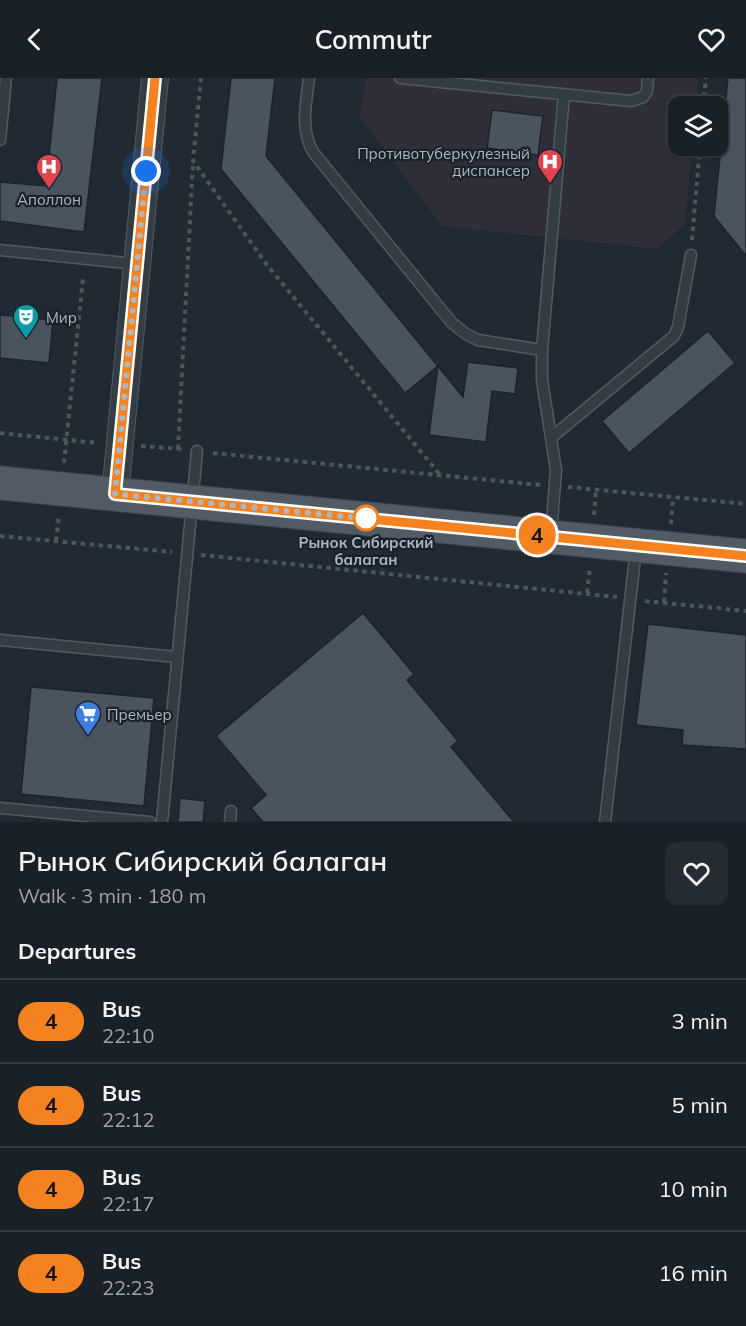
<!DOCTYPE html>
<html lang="en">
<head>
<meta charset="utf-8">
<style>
	:root { --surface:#192026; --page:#262d32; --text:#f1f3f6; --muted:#9fa3a7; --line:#373e43 }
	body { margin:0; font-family:Mulish,sans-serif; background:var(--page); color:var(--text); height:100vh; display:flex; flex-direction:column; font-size:22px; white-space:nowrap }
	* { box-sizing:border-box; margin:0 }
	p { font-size:20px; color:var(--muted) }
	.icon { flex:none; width:33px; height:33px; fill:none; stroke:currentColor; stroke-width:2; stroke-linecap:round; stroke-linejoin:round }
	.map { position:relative; height:744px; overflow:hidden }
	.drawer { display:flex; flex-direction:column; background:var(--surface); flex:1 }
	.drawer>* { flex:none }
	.badge { padding:0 12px; border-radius:20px; font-size:21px; line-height:39px }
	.fabs { position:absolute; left:668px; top:18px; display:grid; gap:12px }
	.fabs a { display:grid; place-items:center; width:60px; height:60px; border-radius:12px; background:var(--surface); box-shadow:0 2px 4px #0004,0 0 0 2px var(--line); font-size:30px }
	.you { position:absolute; width:30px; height:30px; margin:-15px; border:4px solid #fff; border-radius:50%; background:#1a73e8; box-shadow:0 0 0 9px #1a73e833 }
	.map>.badge { position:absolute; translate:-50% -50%; box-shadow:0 0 0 3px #fff }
	h2 { padding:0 18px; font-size:22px; line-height:54px }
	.round { display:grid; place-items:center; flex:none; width:63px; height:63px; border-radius:12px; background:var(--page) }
	.headline { display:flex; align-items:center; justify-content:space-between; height:102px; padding:0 18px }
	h1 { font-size:28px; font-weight:600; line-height:45px }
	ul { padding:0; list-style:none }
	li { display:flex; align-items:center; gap:18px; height:84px; padding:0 18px; border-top:2px solid var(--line) }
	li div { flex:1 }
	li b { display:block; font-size:22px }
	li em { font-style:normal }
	li .badge { min-width:66px; font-weight:700; text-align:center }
	header { display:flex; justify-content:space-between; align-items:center; height:78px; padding:0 18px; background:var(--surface); font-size:27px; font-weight:600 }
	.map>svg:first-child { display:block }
	.medical { fill:#2f2f39 }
	.building { fill:#4a545f; stroke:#1c232b; stroke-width:1.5 }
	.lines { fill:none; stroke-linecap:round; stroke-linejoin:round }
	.service-casing { stroke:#525a62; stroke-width:13 }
	.tertiary-casing { stroke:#525a62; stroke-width:28 }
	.primary-casing { stroke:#3e454e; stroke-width:35 }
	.path { stroke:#475859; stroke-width:4; stroke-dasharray:4.5 4.5; stroke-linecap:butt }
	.service { stroke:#343c44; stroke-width:10 }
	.tertiary { stroke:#343c44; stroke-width:26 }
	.primary { stroke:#525b64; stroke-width:33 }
	.line-casing { stroke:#fff; stroke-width:14 }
	.line { stroke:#f58220; stroke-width:9 }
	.walk { stroke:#aeb7c1; stroke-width:6; stroke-dasharray:0 10.8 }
	.stop-dot { fill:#fff; stroke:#f58220; stroke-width:3 }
	.labels { text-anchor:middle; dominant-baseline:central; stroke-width:4.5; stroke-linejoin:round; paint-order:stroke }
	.poi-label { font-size:15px; fill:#aeb7c1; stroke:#1a2129; text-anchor:start }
	.stop-label { font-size:15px; font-weight:bold; fill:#aeb7c1; stroke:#1a2129 }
</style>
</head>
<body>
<header><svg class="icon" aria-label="back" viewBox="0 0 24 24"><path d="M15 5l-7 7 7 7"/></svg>Commutr<svg class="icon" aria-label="heart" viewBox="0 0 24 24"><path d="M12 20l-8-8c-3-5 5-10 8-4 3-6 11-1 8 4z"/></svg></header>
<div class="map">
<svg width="746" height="744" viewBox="0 0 746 744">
	<rect width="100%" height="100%" fill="#212a33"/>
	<polygon class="medical" points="365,0 698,0 696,28 678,28 678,68 692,68 685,146 657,171 442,148 360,40"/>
	<g class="building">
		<polygon points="57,0 102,0 84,154 0,143 0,104 46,108"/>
		<polygon points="231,0 275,0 266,78 463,319 468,284 518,290 515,316 492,313 486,364 429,357 438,288 405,315 221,91"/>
		<polygon points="728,0 746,0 746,178 714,138"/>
		<polygon points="492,32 543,38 538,77 487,70"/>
		<polygon points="0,237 53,242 49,285 0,280"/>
		<polygon points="708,253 735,285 629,375 602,343"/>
		<polygon points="363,535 414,596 407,602 458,663 451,669 514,744 263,744 251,730 266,717 216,658"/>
		<polygon points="648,546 746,557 746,671 682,667 683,652 636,647"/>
		<polygon points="31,609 154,620 144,728 21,716"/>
		<polygon points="180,720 205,723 203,744 178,744"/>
	</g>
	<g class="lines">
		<defs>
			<g id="service">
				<path d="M309 0C306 26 300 51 313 74L452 245 466 256 478 262 542 272V302L556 392 551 456"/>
				<polyline points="400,0 631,23 643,19 647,13 648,0"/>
				<polyline points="0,62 6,0"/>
				<polyline points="0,172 136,186"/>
				<polyline points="542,272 564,16"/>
				<polyline points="552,359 674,258 678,249 691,177"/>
				<polyline points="0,562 176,579"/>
				<polyline points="0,730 150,744"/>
				<polyline points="162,744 197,373"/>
				<polyline points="230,744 231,733"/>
				<polyline points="605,744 636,471"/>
			</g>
			<polyline id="tertiary" points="115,416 155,0"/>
			<polyline id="primary" points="0,405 746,478"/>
		</defs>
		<use href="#service" class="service-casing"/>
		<use href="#tertiary" class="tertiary-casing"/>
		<use href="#primary" class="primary-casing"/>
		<g class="path">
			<polyline points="201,0 193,83 267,187 441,398"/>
			<polyline points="703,28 706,0"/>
			<polyline points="692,162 700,68"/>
			<polyline points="0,355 98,365"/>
			<polyline points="141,368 182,371"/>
			<polyline points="178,371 193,84"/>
			<polyline points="213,375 540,407"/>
			<polyline points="64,385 83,200"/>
			<polyline points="568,409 746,426"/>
			<polyline points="594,437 596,412"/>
			<polyline points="671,446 673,419"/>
			<polyline points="0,458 172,474"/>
			<polyline points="56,463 59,437"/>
			<polyline points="201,477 617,519"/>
			<polyline points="587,515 590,489"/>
			<polyline points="645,523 746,533"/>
			<polyline points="664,524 666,495"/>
		</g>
		<use href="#service" class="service"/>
		<use href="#tertiary" class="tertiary"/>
		<use href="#primary" class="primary"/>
	</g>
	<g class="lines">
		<defs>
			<polyline id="line" points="155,0 115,416 746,478"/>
		</defs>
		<use href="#line" class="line-casing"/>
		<use href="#line" class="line"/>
		<polyline class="walk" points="146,93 115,416 371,441 366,440"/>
	</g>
	<defs>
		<symbol id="hospital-pin" viewBox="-11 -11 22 30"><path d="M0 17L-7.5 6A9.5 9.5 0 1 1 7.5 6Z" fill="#e0444e" stroke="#1a2129"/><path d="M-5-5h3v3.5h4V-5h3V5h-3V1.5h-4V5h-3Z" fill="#fff"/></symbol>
		<symbol id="theatre-pin" viewBox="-11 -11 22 30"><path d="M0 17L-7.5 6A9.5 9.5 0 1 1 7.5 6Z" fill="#0f9aa8" stroke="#1a2129"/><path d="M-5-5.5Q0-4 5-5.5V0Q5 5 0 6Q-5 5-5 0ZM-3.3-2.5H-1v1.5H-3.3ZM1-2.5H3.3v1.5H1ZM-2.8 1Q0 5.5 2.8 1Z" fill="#fff"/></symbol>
		<symbol id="supermarket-pin" viewBox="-11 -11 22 30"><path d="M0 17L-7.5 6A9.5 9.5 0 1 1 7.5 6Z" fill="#3f7fe0" stroke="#1a2129"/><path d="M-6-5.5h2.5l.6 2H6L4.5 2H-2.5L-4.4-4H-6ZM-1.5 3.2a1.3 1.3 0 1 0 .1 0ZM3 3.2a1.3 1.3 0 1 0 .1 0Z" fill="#fff"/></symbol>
	</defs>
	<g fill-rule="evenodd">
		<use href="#hospital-pin" x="535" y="69" width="30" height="40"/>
		<use href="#hospital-pin" x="34" y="74" width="30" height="40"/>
		<use href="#theatre-pin" x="11" y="224" width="30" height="40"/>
		<use href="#supermarket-pin" x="73" y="621" width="30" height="40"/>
	</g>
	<circle class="stop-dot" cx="366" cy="440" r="12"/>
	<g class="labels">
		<g class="poi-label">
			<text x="530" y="75" text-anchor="end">Противотуберкулезный<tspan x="530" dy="17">диспансер</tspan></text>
			<text x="49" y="121" text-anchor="middle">Аполлон</text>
			<text x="46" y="239">Мир</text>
			<text x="107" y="636">Премьер</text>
		</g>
		<g class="stop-label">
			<text x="366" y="464">Рынок Сибирский<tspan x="366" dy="17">балаган</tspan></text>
		</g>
	</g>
</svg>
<div class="fabs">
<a><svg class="icon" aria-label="layers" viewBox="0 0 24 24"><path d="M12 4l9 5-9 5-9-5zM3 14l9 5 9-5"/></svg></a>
</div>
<div class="you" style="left:146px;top:93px"></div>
<b class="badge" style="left:537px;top:457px;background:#f58220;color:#111">4</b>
</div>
<section class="drawer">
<div class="headline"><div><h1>Рынок Сибирский балаган</h1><p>Walk · 3 min · 180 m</p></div><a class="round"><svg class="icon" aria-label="heart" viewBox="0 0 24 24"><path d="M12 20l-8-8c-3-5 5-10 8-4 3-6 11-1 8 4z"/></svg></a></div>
<h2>Departures</h2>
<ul>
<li><span class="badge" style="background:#f58220;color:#111">4</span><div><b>Bus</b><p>22:10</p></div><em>3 min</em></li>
<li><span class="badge" style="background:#f58220;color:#111">4</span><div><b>Bus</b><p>22:12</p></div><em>5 min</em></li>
<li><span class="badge" style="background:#f58220;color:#111">4</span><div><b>Bus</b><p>22:17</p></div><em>10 min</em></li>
<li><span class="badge" style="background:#f58220;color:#111">4</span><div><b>Bus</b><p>22:23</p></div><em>16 min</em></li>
</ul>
</section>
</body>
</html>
